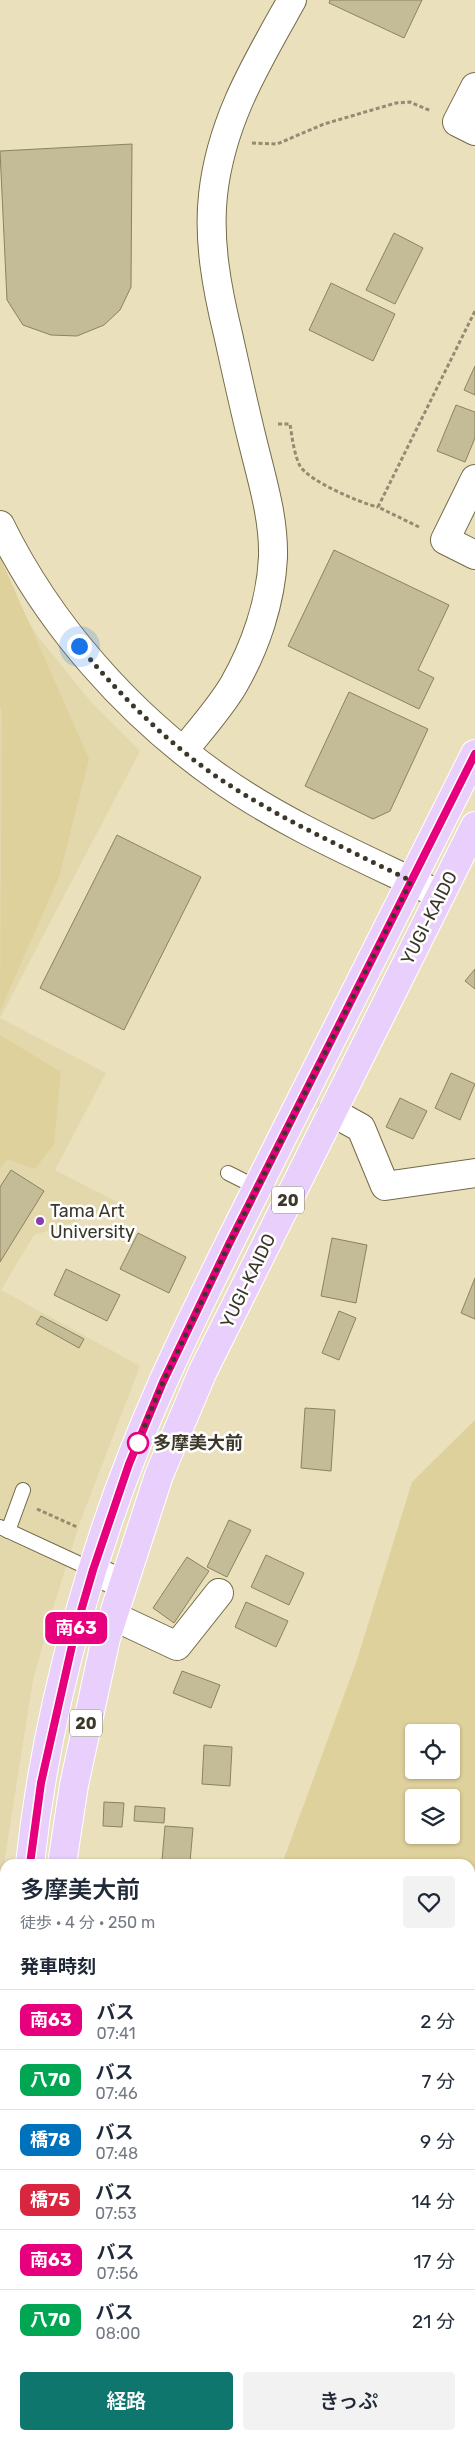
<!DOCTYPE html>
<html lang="ja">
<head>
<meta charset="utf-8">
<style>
	:root { --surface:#fff; --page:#f2f2f3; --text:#1f2937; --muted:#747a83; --line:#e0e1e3; --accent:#0f766e }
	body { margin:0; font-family:Rubik,"Noto Sans JP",sans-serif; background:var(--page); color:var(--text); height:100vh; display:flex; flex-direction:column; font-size:19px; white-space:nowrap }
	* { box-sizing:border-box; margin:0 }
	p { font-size:16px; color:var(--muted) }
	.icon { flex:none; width:28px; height:28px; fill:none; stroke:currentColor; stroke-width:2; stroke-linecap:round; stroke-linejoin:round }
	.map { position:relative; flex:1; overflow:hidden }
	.side { position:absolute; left:0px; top:1859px; width:475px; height:581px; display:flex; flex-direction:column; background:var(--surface); border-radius:15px 15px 0 0; box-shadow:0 1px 4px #0004 }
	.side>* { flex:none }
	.badge { padding:0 10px; border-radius:8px; font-size:18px; line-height:32px }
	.controls { position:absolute; left:405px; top:1724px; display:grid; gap:10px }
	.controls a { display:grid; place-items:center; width:55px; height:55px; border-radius:5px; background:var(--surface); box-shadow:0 1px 4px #0004; font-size:25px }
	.you { position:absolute; width:25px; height:25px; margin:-12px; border:4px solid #fff; border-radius:50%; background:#1a73e8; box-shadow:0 0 0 8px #1a73e833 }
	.map>.badge { position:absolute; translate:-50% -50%; box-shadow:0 0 0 2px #fff }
	h2 { padding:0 20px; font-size:19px; line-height:45px }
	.round { display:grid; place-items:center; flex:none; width:52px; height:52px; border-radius:5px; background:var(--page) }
	.summary { display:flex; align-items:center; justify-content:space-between; height:85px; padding:0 20px }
	h1 { font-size:24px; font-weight:600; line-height:38px }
	.primary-button { display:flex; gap:10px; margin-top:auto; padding:10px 20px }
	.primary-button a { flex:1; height:58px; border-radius:5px; background:var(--accent); color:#fff; font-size:20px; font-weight:600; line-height:58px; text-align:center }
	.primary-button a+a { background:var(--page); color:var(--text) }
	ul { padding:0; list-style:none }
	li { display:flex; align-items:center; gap:15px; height:60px; padding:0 20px; border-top:1px solid var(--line) }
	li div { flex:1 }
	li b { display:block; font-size:19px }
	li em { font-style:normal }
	li .badge { min-width:55px; font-weight:700; text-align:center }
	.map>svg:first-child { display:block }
	.built { fill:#e3d7ac }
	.green { fill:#dfd19c; fill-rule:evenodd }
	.building { fill:#c4bb97; stroke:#8b8261 }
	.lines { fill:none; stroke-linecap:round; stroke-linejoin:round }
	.service-casing { stroke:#736a49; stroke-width:16 }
	.minor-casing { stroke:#736a49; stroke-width:30 }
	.tertiary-casing { stroke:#736a49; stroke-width:30 }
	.primary-casing { stroke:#fff; stroke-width:30 }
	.path { stroke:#938c72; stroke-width:3; stroke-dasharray:4 2.5; stroke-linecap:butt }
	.service { stroke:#fff; stroke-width:14 }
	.minor { stroke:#fff; stroke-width:28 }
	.tertiary { stroke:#fff; stroke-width:28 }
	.primary { stroke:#e9cffb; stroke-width:28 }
	.line-casing { stroke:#fff; stroke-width:11 }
	.line { stroke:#e6007e; stroke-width:8 }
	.walk { stroke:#3c3829; stroke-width:5; stroke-dasharray:0 9 }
	.poi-dot { fill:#883eb0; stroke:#fff; stroke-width:2 }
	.stop-dot { fill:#fff; stroke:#e6007e; stroke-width:2.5 }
	.labels { text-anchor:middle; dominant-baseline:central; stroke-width:5; stroke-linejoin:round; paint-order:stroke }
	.shield { fill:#fff; stroke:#767469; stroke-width:1 }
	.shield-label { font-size:16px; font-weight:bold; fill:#3c3829 }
	.street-label { font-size:18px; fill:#3c3829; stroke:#fff }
	.poi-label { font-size:18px; fill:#3c3829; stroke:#fff; text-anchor:start }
	.stop-label { font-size:18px; font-weight:bold; fill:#3c3829; stroke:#fff; text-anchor:start }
</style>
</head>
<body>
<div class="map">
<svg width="475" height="2439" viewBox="0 0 475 2439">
	<rect width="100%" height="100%" fill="#eae0bc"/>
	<polygon class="built" points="0,579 40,639 91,702 140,751 0,1018 106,1073 55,1170 125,1206 34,1235 1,1290 140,1366 80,1522 54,1605 33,1680 3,1870 0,1870"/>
	<g class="green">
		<polygon points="0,557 89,759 59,877 0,1011 2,713 0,706"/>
		<polygon points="0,1035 61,1072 54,1144 35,1169 7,1159 0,1169"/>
		<path d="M475 1420V1945H470V1864H282L357 1660 412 1482ZM451 1732V1770H414V1732ZM414 1798H451V1835H414Z"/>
		<polygon points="475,2148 475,2439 135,2439 136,2435 470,2435 470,2199"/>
	</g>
	<g class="building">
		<polygon points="330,0 422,0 404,38 329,3"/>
		<polygon points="132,144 131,287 120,310 104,325 77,336 51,335 23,325 7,300 0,151"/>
		<polygon points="394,233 423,248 395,304 366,290"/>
		<polygon points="331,283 395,314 373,361 309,330"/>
		<polygon points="475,366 475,395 464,390"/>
		<polygon points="456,405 475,412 475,438 465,462 437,451"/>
		<polygon points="334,550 449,605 418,670 434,678 419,709 288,646"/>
		<polygon points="349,692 428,729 390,811 373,819 305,786"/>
		<polygon points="117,835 201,877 124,1030 40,988"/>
		<polygon points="475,969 475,989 465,981"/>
		<polygon points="451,1073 475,1084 460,1120 435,1108"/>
		<polygon points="400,1098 427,1111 413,1139 386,1127"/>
		<polygon points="11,1170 44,1191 0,1262 0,1187"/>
		<polygon points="138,1233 186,1257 169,1293 120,1269"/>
		<polygon points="332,1238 367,1245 356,1303 321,1296"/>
		<polygon points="66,1269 120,1295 107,1321 54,1295"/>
		<polygon points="475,1278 475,1319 461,1313"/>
		<polygon points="339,1311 356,1318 339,1360 322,1353"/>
		<polygon points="41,1316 84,1339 79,1348 36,1324"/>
		<polygon points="305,1408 335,1410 331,1471 301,1468"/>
		<polygon points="229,1520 251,1530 227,1577 207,1567"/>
		<polygon points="266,1555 304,1573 289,1605 251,1587"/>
		<polygon points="187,1557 209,1571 174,1623 153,1608"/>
		<polygon points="246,1602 288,1621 276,1647 235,1627"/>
		<polygon points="182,1671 220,1685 211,1708 173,1693"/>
		<polygon points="204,1745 232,1747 230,1786 202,1784"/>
		<polygon points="104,1802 124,1803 122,1827 103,1826"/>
		<polygon points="135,1806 165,1808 164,1823 134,1821"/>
		<polygon points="165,1826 193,1828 190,1862 162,1860"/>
	</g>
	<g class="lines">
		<defs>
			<g id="service">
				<polyline points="228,1173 258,1188"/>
				<polyline points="0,1527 93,1570"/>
				<polyline points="8,1531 23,1490"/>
			</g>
			<g id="minor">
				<polyline points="475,87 457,122 475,131"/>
				<polyline points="475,479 445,540 475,555"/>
				<polyline points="332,1112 361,1128 385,1186 475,1173"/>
				<polyline points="93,1570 122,1584"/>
				<polyline points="113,1616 177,1646 219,1593"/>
			</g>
			<g id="tertiary">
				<path d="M0 525C49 625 128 714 219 778 287 826 366 859 440 895"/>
				<path d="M184 750C201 729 219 709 233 686 255 648 271 602 273 557 274 518 262 480 253 443 244 407 236 370 228 334 217 289 208 241 213 195 221 121 256 64 292 0"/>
				<polyline points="0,2037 5,2037"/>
			</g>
			<g id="primary">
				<path d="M30 1864C47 1703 97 1529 163 1382 201 1297 244 1215 285 1132 349 1006 412 880 475 754"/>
				<polyline points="62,1864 74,1785 106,1638 159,1475 203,1371 475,826"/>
				<polyline points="0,2294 5,2214"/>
				<polyline points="24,2439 24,2435"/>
			</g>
		</defs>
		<use href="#service" class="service-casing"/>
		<use href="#minor" class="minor-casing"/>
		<use href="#tertiary" class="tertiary-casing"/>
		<use href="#primary" class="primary-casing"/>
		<g class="path">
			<polyline points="252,143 277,144 324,124 396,103 410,102 431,111"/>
			<path d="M278 424H290C292 437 294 454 300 466 309 481 360 503 378 507"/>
			<polyline points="419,527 378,507 475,311"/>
			<polyline points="37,1509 77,1527"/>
		</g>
		<use href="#service" class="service"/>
		<use href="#minor" class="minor"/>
		<use href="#tertiary" class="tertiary"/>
		<use href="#primary" class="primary"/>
	</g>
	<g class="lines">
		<defs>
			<polyline id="line" points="30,1864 41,1783 76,1628 93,1570 129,1464 163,1382 229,1244 475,754"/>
		</defs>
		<use href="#line" class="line-casing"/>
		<use href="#line" class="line"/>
		<path class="walk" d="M79 646C120 695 167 743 220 779 280 819 347 849 411 881L229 1244 163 1382 136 1446 138 1443"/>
	</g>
	<circle class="poi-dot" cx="40" cy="1221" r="5"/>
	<circle class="stop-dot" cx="138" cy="1443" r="10"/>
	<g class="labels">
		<g class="shield">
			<rect x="272" y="1186.5" width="32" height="27" rx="4"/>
			<rect x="70" y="1709.5" width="32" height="27" rx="4"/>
		</g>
		<g class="shield-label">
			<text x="288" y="1200">20</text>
			<text x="86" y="1723">20</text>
		</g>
		<g class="street-label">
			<text transform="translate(429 918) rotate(-63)">YUGI-KAIDO</text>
			<text transform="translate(248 1281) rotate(-64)">YUGI-KAIDO</text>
		</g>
		<g class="poi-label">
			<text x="50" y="1211">Tama Art<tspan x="50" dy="21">University</tspan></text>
		</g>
		<g class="stop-label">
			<text x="153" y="1443">多摩美大前</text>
		</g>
	</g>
</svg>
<div class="controls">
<a><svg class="icon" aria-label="locate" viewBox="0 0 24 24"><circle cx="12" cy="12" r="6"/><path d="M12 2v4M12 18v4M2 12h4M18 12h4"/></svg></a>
<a><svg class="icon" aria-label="layers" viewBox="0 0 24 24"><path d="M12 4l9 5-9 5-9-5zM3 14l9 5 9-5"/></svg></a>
</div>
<div class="you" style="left:79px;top:646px"></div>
<b class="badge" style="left:76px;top:1628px;background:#e6007e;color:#fff">南63</b>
<section class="side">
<div class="summary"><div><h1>多摩美大前</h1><p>徒歩 · 4 分 · 250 m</p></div><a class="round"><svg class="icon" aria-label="heart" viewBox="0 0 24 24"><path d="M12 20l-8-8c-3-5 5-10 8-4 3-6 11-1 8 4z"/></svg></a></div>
<h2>発車時刻</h2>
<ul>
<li><span class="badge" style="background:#e6007e;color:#fff">南63</span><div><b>バス</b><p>07:41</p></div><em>2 分</em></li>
<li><span class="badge" style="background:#00a651;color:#fff">八70</span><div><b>バス</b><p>07:46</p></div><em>7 分</em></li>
<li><span class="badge" style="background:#0072bc;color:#fff">橋78</span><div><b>バス</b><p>07:48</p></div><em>9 分</em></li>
<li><span class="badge" style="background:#d7263d;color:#fff">橋75</span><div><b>バス</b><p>07:53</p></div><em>14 分</em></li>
<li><span class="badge" style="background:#e6007e;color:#fff">南63</span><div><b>バス</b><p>07:56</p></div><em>17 分</em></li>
<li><span class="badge" style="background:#00a651;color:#fff">八70</span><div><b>バス</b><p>08:00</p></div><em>21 分</em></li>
</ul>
<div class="primary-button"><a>経路</a><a>きっぷ</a></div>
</section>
</div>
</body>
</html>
